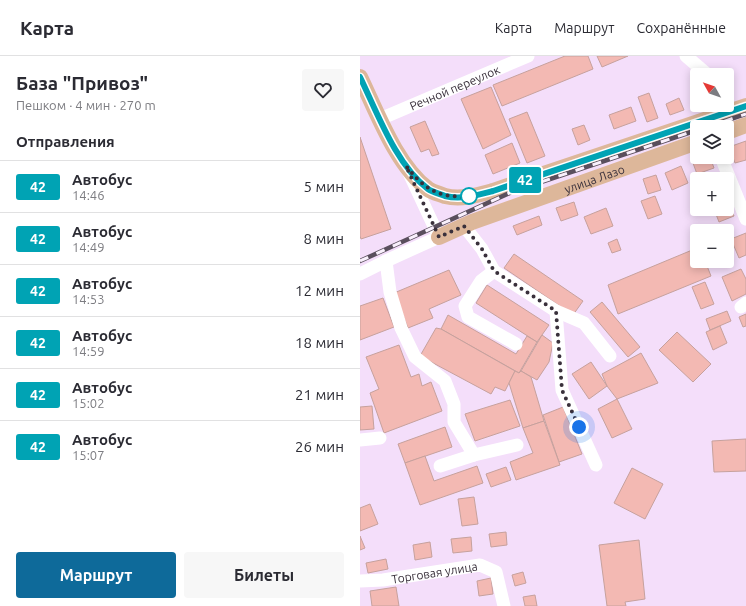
<!DOCTYPE html>
<html lang="ru">
<head>
<meta charset="utf-8">
<style>
	:root { --surface:#fff; --page:#f7f7f7; --text:#2b2b33; --muted:#7c7c81; --line:#e1e1e2; --accent:#0e6a9a }
	body { margin:0; font-family:Ubuntu,sans-serif; background:var(--page); color:var(--text); height:100vh; display:flex; flex-direction:column; font-size:15px; white-space:nowrap }
	* { box-sizing:border-box; margin:0 }
	p { font-size:13px; color:var(--muted) }
	.icon { flex:none; width:22px; height:22px; fill:none; stroke:currentColor; stroke-width:2; stroke-linecap:round; stroke-linejoin:round }
	.map { position:relative; flex:1; overflow:hidden }
	.sheet { display:flex; flex-direction:column; background:var(--surface); width:360px }
	.sheet>* { flex:none }
	.badge { padding:0 8px; border-radius:3px; font-size:14px; line-height:26px }
	.needle { width:26px; rotate:310deg }
	.tools { position:absolute; left:330px; top:12px; display:grid; gap:8px }
	.tools a { display:grid; place-items:center; width:44px; height:44px; border-radius:4px; background:var(--surface); box-shadow:0 2px 10px #0003; font-size:20px }
	.you { position:absolute; width:20px; height:20px; margin:-10px; border:3px solid #fff; border-radius:50%; background:#1a73e8; box-shadow:0 0 0 6px #1a73e833 }
	.map>.badge { position:absolute; translate:-50% -50%; box-shadow:0 0 0 2px #fff }
	h2 { padding:0 16px; font-size:15px; line-height:36px }
	.round { display:grid; place-items:center; flex:none; width:42px; height:42px; border-radius:4px; background:var(--page) }
	.head { display:flex; align-items:center; justify-content:space-between; height:68px; padding:0 16px }
	h1 { font-size:19px; font-weight:700; line-height:30px }
	.action { display:flex; gap:8px; margin-top:auto; padding:8px 16px }
	.action a { flex:1; height:46px; border-radius:4px; background:var(--accent); color:#fff; font-size:16px; font-weight:700; line-height:46px; text-align:center }
	.action a+a { background:var(--page); color:var(--text) }
	ul { padding:0; list-style:none }
	li { display:flex; align-items:center; gap:12px; height:52px; padding:0 16px; border-top:1px solid var(--line) }
	li div { flex:1 }
	li b { display:block; font-size:15px }
	li em { font-style:normal }
	li .badge { min-width:44px; font-weight:700; text-align:center }
	header { display:flex; align-items:center; gap:24px; box-sizing:border-box; height:56px; padding:0 20px; background:var(--surface); border-bottom:1px solid var(--line) }
	header strong { font-size:19px }
	nav { display:flex; gap:22px; margin-inline-start:auto; font-size:14px }
	main { display:flex; flex:1; min-height:0 }
	.map>svg:first-child { display:block }
	.building { fill:#f3b9b3; stroke:#c6a19d }
	.lines { fill:none; stroke-linecap:round; stroke-linejoin:round }
	.minor { stroke:#fff; stroke-width:13 }
	.major { stroke:#ddb79a; stroke-width:16 }
	.rail-casing { stroke:#5a4f5d; stroke-width:4.5 }
	.rail { stroke:#f9f0fc; stroke-width:3; stroke-dasharray:9; stroke-linecap:butt }
	.line-casing { stroke:#fff; stroke-width:9 }
	.line { stroke:#00a3b4; stroke-width:6 }
	.walk { stroke:#39303b; stroke-width:4; stroke-dasharray:0 7.2 }
	.stop-dot { fill:#fff; stroke:#00a3b4; stroke-width:2 }
	.labels { text-anchor:middle; dominant-baseline:central; stroke-width:3; stroke-linejoin:round; paint-order:stroke }
	.street-label { font-size:12px; fill:#39303b; stroke:#f9f0fc }
</style>
</head>
<body>
<header>
<strong>Карта</strong>
<nav><a>Карта</a><a>Маршрут</a><a>Сохранённые</a></nav>
</header>
<main>
<section class="sheet">
<div class="head"><div><h1>База &quot;Привоз&quot;</h1><p>Пешком · 4 мин · 270 m</p></div><a class="round"><svg class="icon" aria-label="heart" viewBox="0 0 24 24"><path d="M12 20l-8-8c-3-5 5-10 8-4 3-6 11-1 8 4z"/></svg></a></div>
<h2>Отправления</h2>
<ul>
<li><span class="badge" style="background:#00a3b4;color:#fff">42</span><div><b>Автобус</b><p>14:46</p></div><em>5 мин</em></li>
<li><span class="badge" style="background:#00a3b4;color:#fff">42</span><div><b>Автобус</b><p>14:49</p></div><em>8 мин</em></li>
<li><span class="badge" style="background:#00a3b4;color:#fff">42</span><div><b>Автобус</b><p>14:53</p></div><em>12 мин</em></li>
<li><span class="badge" style="background:#00a3b4;color:#fff">42</span><div><b>Автобус</b><p>14:59</p></div><em>18 мин</em></li>
<li><span class="badge" style="background:#00a3b4;color:#fff">42</span><div><b>Автобус</b><p>15:02</p></div><em>21 мин</em></li>
<li><span class="badge" style="background:#00a3b4;color:#fff">42</span><div><b>Автобус</b><p>15:07</p></div><em>26 мин</em></li>
</ul>
<div class="action"><a>Маршрут</a><a>Билеты</a></div>
</section>
<div class="map">
<svg width="386" height="550" viewBox="0 0 386 550">
	<rect width="100%" height="100%" fill="#f4defa"/>
	<g class="building">
		<polygon points="205,0 228,0 233,13 142,50 133,29"/>
		<polygon points="237,0 268,0 242,11"/>
		<polygon points="131,31 151,79 123,93 101,43"/>
		<polygon points="289,37 298,62 287,66 278,41"/>
		<polygon points="319,42 324,54 310,59 306,48"/>
		<polygon points="271,51 276,65 254,73 249,59"/>
		<polygon points="167,56 185,100 167,107 149,63"/>
		<polygon points="65,65 79,98 72,100 69,93 61,96 50,71"/>
		<polygon points="224,69 230,84 218,89 212,73"/>
		<polygon points="0,81 31,173 1,183 0,180"/>
		<polygon points="386,85 386,104 375,107 369,91"/>
		<polygon points="152,87 160,107 133,118 125,99"/>
		<polygon points="350,101 354,112 337,118 333,107"/>
		<polygon points="321,110 328,127 312,134 305,117"/>
		<polygon points="296,119 301,134 288,138 283,123"/>
		<polygon points="295,140 302,158 288,163 281,145"/>
		<polygon points="367,141 374,160 359,166 354,153 367,153"/>
		<polygon points="214,146 218,159 201,165 196,152"/>
		<polygon points="246,152 253,170 231,178 224,161"/>
		<polygon points="179,160 182,169 157,179 153,170"/>
		<polygon points="386,177 386,199 379,202 371,183"/>
		<polygon points="257,183 261,194 252,197 248,187"/>
		<polygon points="337,192 337,205 345,205 351,220 258,258 248,229"/>
		<polygon points="154,198 223,245 213,259 144,212"/>
		<polygon points="381,213 386,223 386,238 372,245 362,221"/>
		<polygon points="89,214 101,239 69,253 73,262 48,272 34,237"/>
		<polygon points="345,226 354,248 341,253 332,231"/>
		<polygon points="127,229 189,269 177,286 116,247"/>
		<polygon points="23,242 34,271 0,284 0,250"/>
		<polygon points="242,246 280,291 268,301 230,256"/>
		<polygon points="367,255 371,265 350,274 346,263"/>
		<polygon points="386,258 386,270 383,271 379,261"/>
		<polygon points="88,259 156,298 167,280 177,286 159,317 81,273"/>
		<polygon points="360,270 367,287 353,294 346,276"/>
		<polygon points="76,272 81,273 155,315 145,335 135,331 131,338 60,300"/>
		<polygon points="317,276 351,308 333,326 299,294"/>
		<polygon points="182,279 193,287 189,306 177,324 161,315"/>
		<polygon points="39,289 51,321 59,318 62,330 71,326 82,355 24,377 10,337 19,333 6,301"/>
		<polygon points="281,297 298,327 257,343 247,330 242,318"/>
		<polygon points="231,306 247,330 229,343 212,318"/>
		<polygon points="155,315 159,317 161,315 171,321 184,365 163,372 149,327"/>
		<polygon points="257,343 272,373 252,382 238,353"/>
		<polygon points="150,344 160,370 115,385 105,358"/>
		<polygon points="12,350 14,373 0,374 0,351"/>
		<polygon points="203,351 222,398 199,406 183,359"/>
		<polygon points="184,365 200,409 156,424 150,406 173,397 163,372"/>
		<polygon points="85,371 92,391 45,407 38,388"/>
		<polygon points="386,383 386,415 354,416 352,385"/>
		<polygon points="65,400 74,425 117,410 123,427 60,449 45,407"/>
		<polygon points="146,411 151,424 131,431 126,418"/>
		<polygon points="272,412 303,428 285,463 254,447"/>
		<polygon points="114,441 118,468 102,470 98,443"/>
		<polygon points="10,448 18,468 0,475 0,452"/>
		<polygon points="146,476 147,489 131,491 129,478"/>
		<polygon points="0,480 5,492 0,494"/>
		<polygon points="111,481 112,495 93,497 91,483"/>
		<polygon points="279,484 285,543 265,546 266,550 247,550 239,489"/>
		<polygon points="70,486 72,501 55,504 53,489"/>
		<polygon points="26,503 28,513 8,517 6,507"/>
		<polygon points="163,516 166,527 155,530 152,519"/>
		<polygon points="131,522 133,538 119,540 117,525"/>
		<polygon points="36,531 39,550 12,550 10,535"/>
		<polygon points="175,539 177,550 165,550 163,541"/>
	</g>
	<g class="lines">
		<g class="minor">
			<polyline points="326,0 348,19"/>
			<path id="s1" d="M20 63 168 0"/>
			<polyline points="361,101 386,163"/>
			<polyline points="104,170 122,193 134,215 196,255 224,267 250,300"/>
			<polyline points="26,205 30,236 41,272 55,301 85,325 94,348 94,366 114,399 157,389"/>
			<polyline points="134,215 121,225 105,250 108,261 156,288"/>
			<polyline points="0,218 26,205 79,181 49,117"/>
			<polyline points="381,251 386,247"/>
			<polyline points="196,255 202,334 236,409"/>
			<polyline points="0,384 20,382"/>
			<polyline points="80,410 114,399"/>
			<path id="s2" d="M0 525 23 524 120 509 136 516 144 550"/>
		</g>
		<g class="major">
			<path d="M0 21C17 56 36 109 68 133 72 136 80 138 85 140 101 144 118 139 133 135L386 50"/>
			<polyline points="367,76 386,69"/>
			<path id="s3" d="M79 181 112 166 337 86"/>
		</g>
		<defs>
			<g id="rail">
				<polyline points="347,71 386,58"/>
				<polyline points="0,205 154,135 337,74"/>
			</g>
		</defs>
		<use href="#rail" class="rail-casing"/>
		<use href="#rail" class="rail"/>
	</g>
	<g class="lines">
		<defs>
			<path id="line" d="M0 21C17 56 36 109 68 133 72 136 80 138 85 140 101 144 118 139 133 135L386 50"/>
		</defs>
		<use href="#line" class="line-casing"/>
		<use href="#line" class="line"/>
		<path class="walk" d="M109 140C104 142 98 141 93 140 72 139 59 126 46 110L79 181 104 170 122 193 134 215 196 255 202 334 219 371"/>
	</g>
	<circle class="stop-dot" cx="109" cy="140" r="8"/>
	<g class="labels">
		<g class="street-label">
			<text stroke="none"><textPath href="#s1" startOffset="81">Речной переулок</textPath></text>
			<text stroke="none"><textPath href="#s3" startOffset="166">улица Лазо</textPath></text>
			<text stroke="none"><textPath href="#s2" startOffset="75">Торговая улица</textPath></text>
		</g>
	</g>
</svg>
<div class="tools">
<a><svg class="needle" viewBox="-14 -14 28 28"><path d="M0-13l5 13h-10z" fill="#e53935"/><path d="M0 13l5-13h-10z" fill="#7c7c81"/></svg></a>
<a><svg class="icon" aria-label="layers" viewBox="0 0 24 24"><path d="M12 4l9 5-9 5-9-5zM3 14l9 5 9-5"/></svg></a>
<a>+</a>
<a>−</a>
</div>
<div class="you" style="left:219px;top:371px"></div>
<b class="badge" style="left:165px;top:124px;background:#00a3b4;color:#fff">42</b>
</div>
</main>
</body>
</html>
